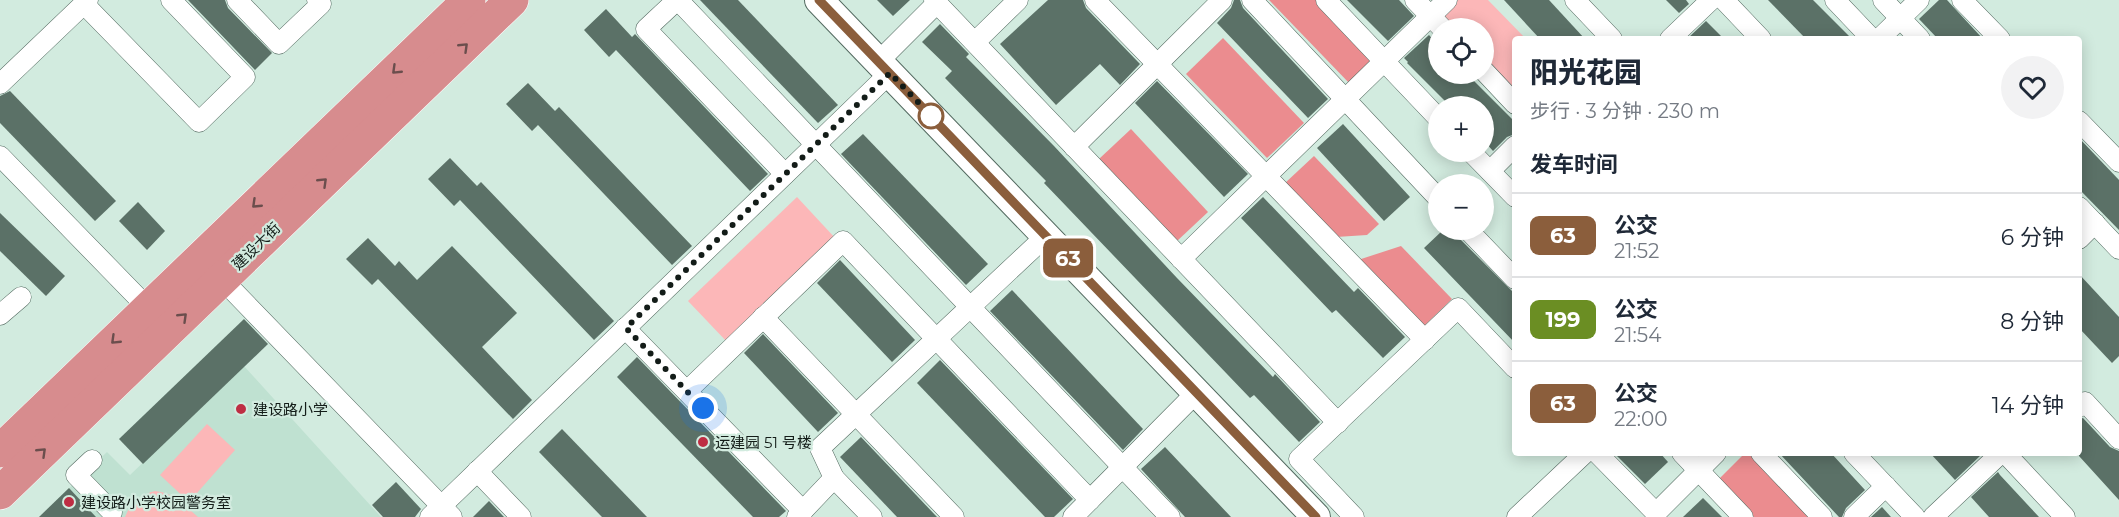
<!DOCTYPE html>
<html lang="zh">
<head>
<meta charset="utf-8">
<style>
	:root { --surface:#fff; --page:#f2f2f3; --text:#1f2937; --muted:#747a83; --line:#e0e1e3 }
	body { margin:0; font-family:Montserrat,"Noto Sans SC",sans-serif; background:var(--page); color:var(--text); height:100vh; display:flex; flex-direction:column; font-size:22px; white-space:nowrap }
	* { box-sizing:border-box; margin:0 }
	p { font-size:20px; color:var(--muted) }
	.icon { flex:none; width:33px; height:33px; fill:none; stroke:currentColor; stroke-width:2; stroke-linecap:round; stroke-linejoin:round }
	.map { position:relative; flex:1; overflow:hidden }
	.sheet { position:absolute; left:1512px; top:36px; width:570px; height:420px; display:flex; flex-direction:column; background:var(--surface); border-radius:6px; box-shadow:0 3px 15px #0003 }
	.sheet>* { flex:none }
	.badge { padding:0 12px; border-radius:9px; font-size:21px; line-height:39px }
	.buttons { position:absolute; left:1428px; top:18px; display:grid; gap:12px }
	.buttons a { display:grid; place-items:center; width:66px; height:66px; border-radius:50%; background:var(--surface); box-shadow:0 3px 15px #0003; font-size:30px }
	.you { position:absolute; width:30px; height:30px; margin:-15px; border:4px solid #fff; border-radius:50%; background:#1a73e8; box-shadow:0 0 0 9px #1a73e833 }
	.map>.badge { position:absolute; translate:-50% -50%; box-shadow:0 0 0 3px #fff }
	h2 { padding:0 18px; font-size:22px; line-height:54px }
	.round { display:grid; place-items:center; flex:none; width:63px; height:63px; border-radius:32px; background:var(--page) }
	.summary { display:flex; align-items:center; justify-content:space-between; height:102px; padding:0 18px }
	h1 { font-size:28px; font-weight:800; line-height:45px }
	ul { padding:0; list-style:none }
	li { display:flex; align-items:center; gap:18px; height:84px; padding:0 18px; border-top:2px solid var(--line) }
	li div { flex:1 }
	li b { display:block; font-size:22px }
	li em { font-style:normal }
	li .badge { min-width:66px; font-weight:700; text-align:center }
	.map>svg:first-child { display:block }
	.built { fill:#bfe1d1 }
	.green { fill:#fcb7b8 }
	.forest { fill:#eb8c8f }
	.building { fill:#5b7167 }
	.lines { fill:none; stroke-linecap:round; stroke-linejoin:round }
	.street-casing { stroke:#536a60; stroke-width:21 }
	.secondary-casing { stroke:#536a60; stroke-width:30 }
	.highway-casing { stroke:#fff; stroke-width:34 }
	.street { stroke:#fff; stroke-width:20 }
	.secondary { stroke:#fff; stroke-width:28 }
	.highway { stroke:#d78c8e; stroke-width:33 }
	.oneway { stroke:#6b4e4d }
	.line-casing { stroke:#fff; stroke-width:14 }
	.line { stroke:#8b5e3c; stroke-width:9 }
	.walk { stroke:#131c18; stroke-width:6; stroke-dasharray:0 10.8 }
	.stop-dot { fill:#fff; stroke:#8b5e3c; stroke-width:3 }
	.poi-dot { fill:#be2d43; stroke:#d2ebdf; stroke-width:2 }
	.labels { text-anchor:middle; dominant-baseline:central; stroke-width:4.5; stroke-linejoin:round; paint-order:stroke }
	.street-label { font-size:15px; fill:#131c18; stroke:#d2ebdf }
	.poi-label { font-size:15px; fill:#131c18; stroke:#d2ebdf; text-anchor:start }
</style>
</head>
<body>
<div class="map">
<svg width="2119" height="517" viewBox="0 0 2119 517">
	<rect width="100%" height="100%" fill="#d2ebdf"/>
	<polygon class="built" points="244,366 381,517 39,517 107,452 130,475"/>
	<g class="green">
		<polygon points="1458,0 1488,0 1526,39 1515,39 1515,97 1484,64 1484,28 1448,28 1439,19"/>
		<polygon points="797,197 836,239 728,343 688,301"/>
		<polygon points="207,424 235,450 189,502 160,475"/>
		<path d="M155 491C175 493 184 505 198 517H125C131 502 140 495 155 491Z"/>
	</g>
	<g class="forest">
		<polygon points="1269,0 1317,0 1375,61 1351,85"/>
		<polygon points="1223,38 1304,123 1267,158 1186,74"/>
		<polygon points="1131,129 1208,212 1176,242 1099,159"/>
		<polygon points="1314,156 1379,224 1367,235 1336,237 1284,184"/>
		<polygon points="1401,246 1452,299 1421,329 1355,261"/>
		<polygon points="1745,453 1751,453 1813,517 1754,517 1718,480"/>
	</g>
	<g class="building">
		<polygon points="188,0 225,0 228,8 272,53 255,70"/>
		<polygon points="700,0 738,0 838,105 818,123"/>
		<polygon points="877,0 910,0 893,16"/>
		<polygon points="1048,0 1083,0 1086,8 1140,64 1120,85 1100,64 1056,105 1000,44"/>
		<polygon points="1234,0 1240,0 1243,8 1328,99 1308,118 1217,23 1231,8"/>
		<polygon points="1347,0 1399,0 1414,16 1388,41"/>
		<polygon points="1504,0 1549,0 1585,39 1540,39"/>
		<polygon points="1666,0 1686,0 1689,4 1679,13"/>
		<polygon points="1768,0 1813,0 1852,39 1806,39"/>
		<polygon points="1939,0 1947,0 1983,39 1938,39 1919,19"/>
		<polygon points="606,9 632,37 635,34 768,174 750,191 616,50 609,57 584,30"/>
		<polygon points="1706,21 1724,39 1687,39"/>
		<polygon points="940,24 969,54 966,57 1054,146 1177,278 1273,377 1275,374 1320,422 1299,442 1254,395 1250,398 1044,183 1046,181 945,78 952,71 922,42"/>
		<polygon points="1429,35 1438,45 1438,74 1467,74 1515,122 1515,134 1507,137 1493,151 1484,141 1484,106 1450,106 1407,63 1408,62 1404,58"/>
		<polygon points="1157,81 1248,174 1224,197 1135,103"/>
		<polygon points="528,83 555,111 559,107 692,246 672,265 538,125 532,131 506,104"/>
		<polygon points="10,91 116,201 95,221 0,123 0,96"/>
		<polygon points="1343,124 1410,197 1384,221 1317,148"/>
		<polygon points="863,134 988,264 966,285 841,154"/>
		<polygon points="2079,138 2119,180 2119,230 2079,189"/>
		<polygon points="450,158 477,186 481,182 614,321 594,340 460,200 454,206 428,179"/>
		<polygon points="1263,197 1354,292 1358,288 1405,337 1383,358 1336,310 1332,313 1241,218"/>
		<polygon points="138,202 165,231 147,250 119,221"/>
		<polygon points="0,213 65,276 46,296 0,251"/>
		<polygon points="1443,230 1454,230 1459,238 1515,294 1515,343 1424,248"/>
		<polygon points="368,238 395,266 399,261 417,280 452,246 517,313 482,347 532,400 513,419 378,279 372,285 346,259"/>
		<polygon points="840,260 915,340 892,362 817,283"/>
		<polygon points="2079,274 2119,317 2119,356 2112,363 2079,328"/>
		<polygon points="1012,290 1143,429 1123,450 990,311"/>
		<polygon points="244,319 268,344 143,464 119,439"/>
		<polygon points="763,334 838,413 818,432 744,353"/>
		<polygon points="637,357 786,511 779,517 753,517 617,377"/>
		<polygon points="940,360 1073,499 1054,517 1045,517 917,383"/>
		<polygon points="2083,418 2110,447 2119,451 2119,500 2079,456 2079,419"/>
		<polygon points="562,429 647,517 602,517 539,452"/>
		<polygon points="861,437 937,517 897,517 840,457"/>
		<polygon points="1165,447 1231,517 1185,517 1141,469"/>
		<polygon points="1614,453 1660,453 1668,462 1645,484"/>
		<polygon points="1779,453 1831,453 1865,490 1846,508 1842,517 1839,517"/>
		<polygon points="1930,453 1980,453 1981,455 1955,480"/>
		<polygon points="1998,472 2000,475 2039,517 1989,517 1971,497"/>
		<polygon points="396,482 421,509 415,517 383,517 372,505"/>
		<polygon points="69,488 96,517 39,517"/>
		<polygon points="1703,498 1722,517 1683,517"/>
		<polygon points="489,501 504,517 473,517"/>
		<polygon points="1882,507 1891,517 1871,517"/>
	</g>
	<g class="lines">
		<defs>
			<g id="street">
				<polyline points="237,0 279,44 321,4 317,0"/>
				<polyline points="677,0 646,29 785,174"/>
				<polyline points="678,0 1170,517"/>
				<polyline points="934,0 1338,423"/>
				<polyline points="1095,0 1425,340"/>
				<polyline points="1252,0 1438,198"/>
				<polyline points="1326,0 1438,118"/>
				<polyline points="1415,0 1442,28"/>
				<polyline points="1575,0 1612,39"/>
				<polyline points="1724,0 1761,39"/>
				<polyline points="1835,0 1872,39"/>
				<polyline points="1883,0 1920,39"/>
				<polyline points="1962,0 2000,39"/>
				<polyline points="84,4 199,122 245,77 171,0"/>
				<polyline points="1670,39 1711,0"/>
				<polyline points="1879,39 1919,0"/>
				<polyline points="975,42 1018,0"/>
				<polyline points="879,61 937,3"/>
				<polyline points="1484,71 1515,104"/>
				<polyline points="0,84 88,0"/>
				<polyline points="2079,121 2119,162"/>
				<polyline points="1074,147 1222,0"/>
				<polyline points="1471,152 1515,197"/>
				<polyline points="0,156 148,308"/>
				<polyline points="1490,171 1515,146"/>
				<polyline points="2079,207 2119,249"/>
				<polyline points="1468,230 1515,279"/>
				<polyline points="2079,239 2095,223"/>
				<polyline points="1181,259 1447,0"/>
				<polyline points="215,272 452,517"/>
				<polyline points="0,315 21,297"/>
				<polyline points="763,317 954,517"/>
				<polyline points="625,328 803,511"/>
				<polyline points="687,391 843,241 1090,500"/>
				<polyline points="2079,407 2085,402 2119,439"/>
				<polyline points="1597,453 1656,513 1716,453"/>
				<polyline points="1682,453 1743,517"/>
				<polyline points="1761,453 1822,517"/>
				<polyline points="1854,453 1915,517"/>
				<polyline points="2005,453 2065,517"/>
				<polyline points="92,460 76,475 112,512"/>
				<polyline points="477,471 521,517"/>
				<polyline points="834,478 872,517"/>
				<polyline points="430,517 890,73"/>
				<polyline points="797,517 834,478 820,448 1047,235"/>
				<polyline points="1073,517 1197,392"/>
				<polyline points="1354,517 1299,459 1458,308 1515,368"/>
				<polyline points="1517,517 1585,453"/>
				<polyline points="1854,517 1886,486"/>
				<polyline points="1933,517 2001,453"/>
			</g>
			<polyline id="secondary" points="819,0 1316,517"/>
			<g id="highway">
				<polyline points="0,451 469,0"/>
				<polyline points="0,493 512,0"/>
			</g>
		</defs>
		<use href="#street" class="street-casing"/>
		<use href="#secondary" class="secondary-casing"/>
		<use href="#highway" class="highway-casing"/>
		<use href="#street" class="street"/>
		<use href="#secondary" class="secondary"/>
		<use href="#highway" class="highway"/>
	</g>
	<defs><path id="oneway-chevron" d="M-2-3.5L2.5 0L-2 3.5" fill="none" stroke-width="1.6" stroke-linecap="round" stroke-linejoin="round" transform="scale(1.5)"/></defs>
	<g class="oneway">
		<use href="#oneway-chevron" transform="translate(464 47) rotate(-44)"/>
		<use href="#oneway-chevron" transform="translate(396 70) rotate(136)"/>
		<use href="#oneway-chevron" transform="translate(323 182) rotate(-44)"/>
		<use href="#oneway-chevron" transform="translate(256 204) rotate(136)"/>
		<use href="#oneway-chevron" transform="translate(183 317) rotate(-44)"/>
		<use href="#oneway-chevron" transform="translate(115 340) rotate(136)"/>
		<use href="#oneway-chevron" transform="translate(42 452) rotate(-44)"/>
	</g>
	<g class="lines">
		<defs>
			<polyline id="line" points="819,0 1316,517"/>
		</defs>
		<use href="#line" class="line-casing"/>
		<use href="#line" class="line"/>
		<polyline class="walk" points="703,408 626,328 890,73 937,122 931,116"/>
	</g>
	<circle class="stop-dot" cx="931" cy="116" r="12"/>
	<g class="poi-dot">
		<circle cx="241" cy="409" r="6"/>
		<circle cx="703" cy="442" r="6"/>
		<circle cx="69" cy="502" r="6"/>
	</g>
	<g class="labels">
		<g class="street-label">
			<text transform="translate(256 246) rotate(-44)">建设大街</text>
		</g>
		<g class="poi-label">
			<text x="253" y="409">建设路小学</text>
			<text x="715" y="442">运建园 51 号楼</text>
			<text x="81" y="502">建设路小学校园警务室</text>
		</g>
	</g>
</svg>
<div class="buttons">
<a><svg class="icon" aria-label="locate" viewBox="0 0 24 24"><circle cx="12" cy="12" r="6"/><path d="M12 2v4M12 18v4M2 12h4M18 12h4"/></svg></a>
<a>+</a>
<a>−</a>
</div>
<div class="you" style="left:703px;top:408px"></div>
<b class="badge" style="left:1068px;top:258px;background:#8b5e3c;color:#fff">63</b>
<section class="sheet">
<div class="summary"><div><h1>阳光花园</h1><p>步行 · 3 分钟 · 230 m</p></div><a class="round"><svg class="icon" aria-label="heart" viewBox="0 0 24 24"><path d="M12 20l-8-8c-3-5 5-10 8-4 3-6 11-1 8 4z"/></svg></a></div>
<h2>发车时间</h2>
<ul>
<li><span class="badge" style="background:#8b5e3c;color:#fff">63</span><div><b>公交</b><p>21:52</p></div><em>6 分钟</em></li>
<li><span class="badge" style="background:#6b8e23;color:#fff">199</span><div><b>公交</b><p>21:54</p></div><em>8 分钟</em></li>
<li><span class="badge" style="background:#8b5e3c;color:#fff">63</span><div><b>公交</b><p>22:00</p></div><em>14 分钟</em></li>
</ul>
</section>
</div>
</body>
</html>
